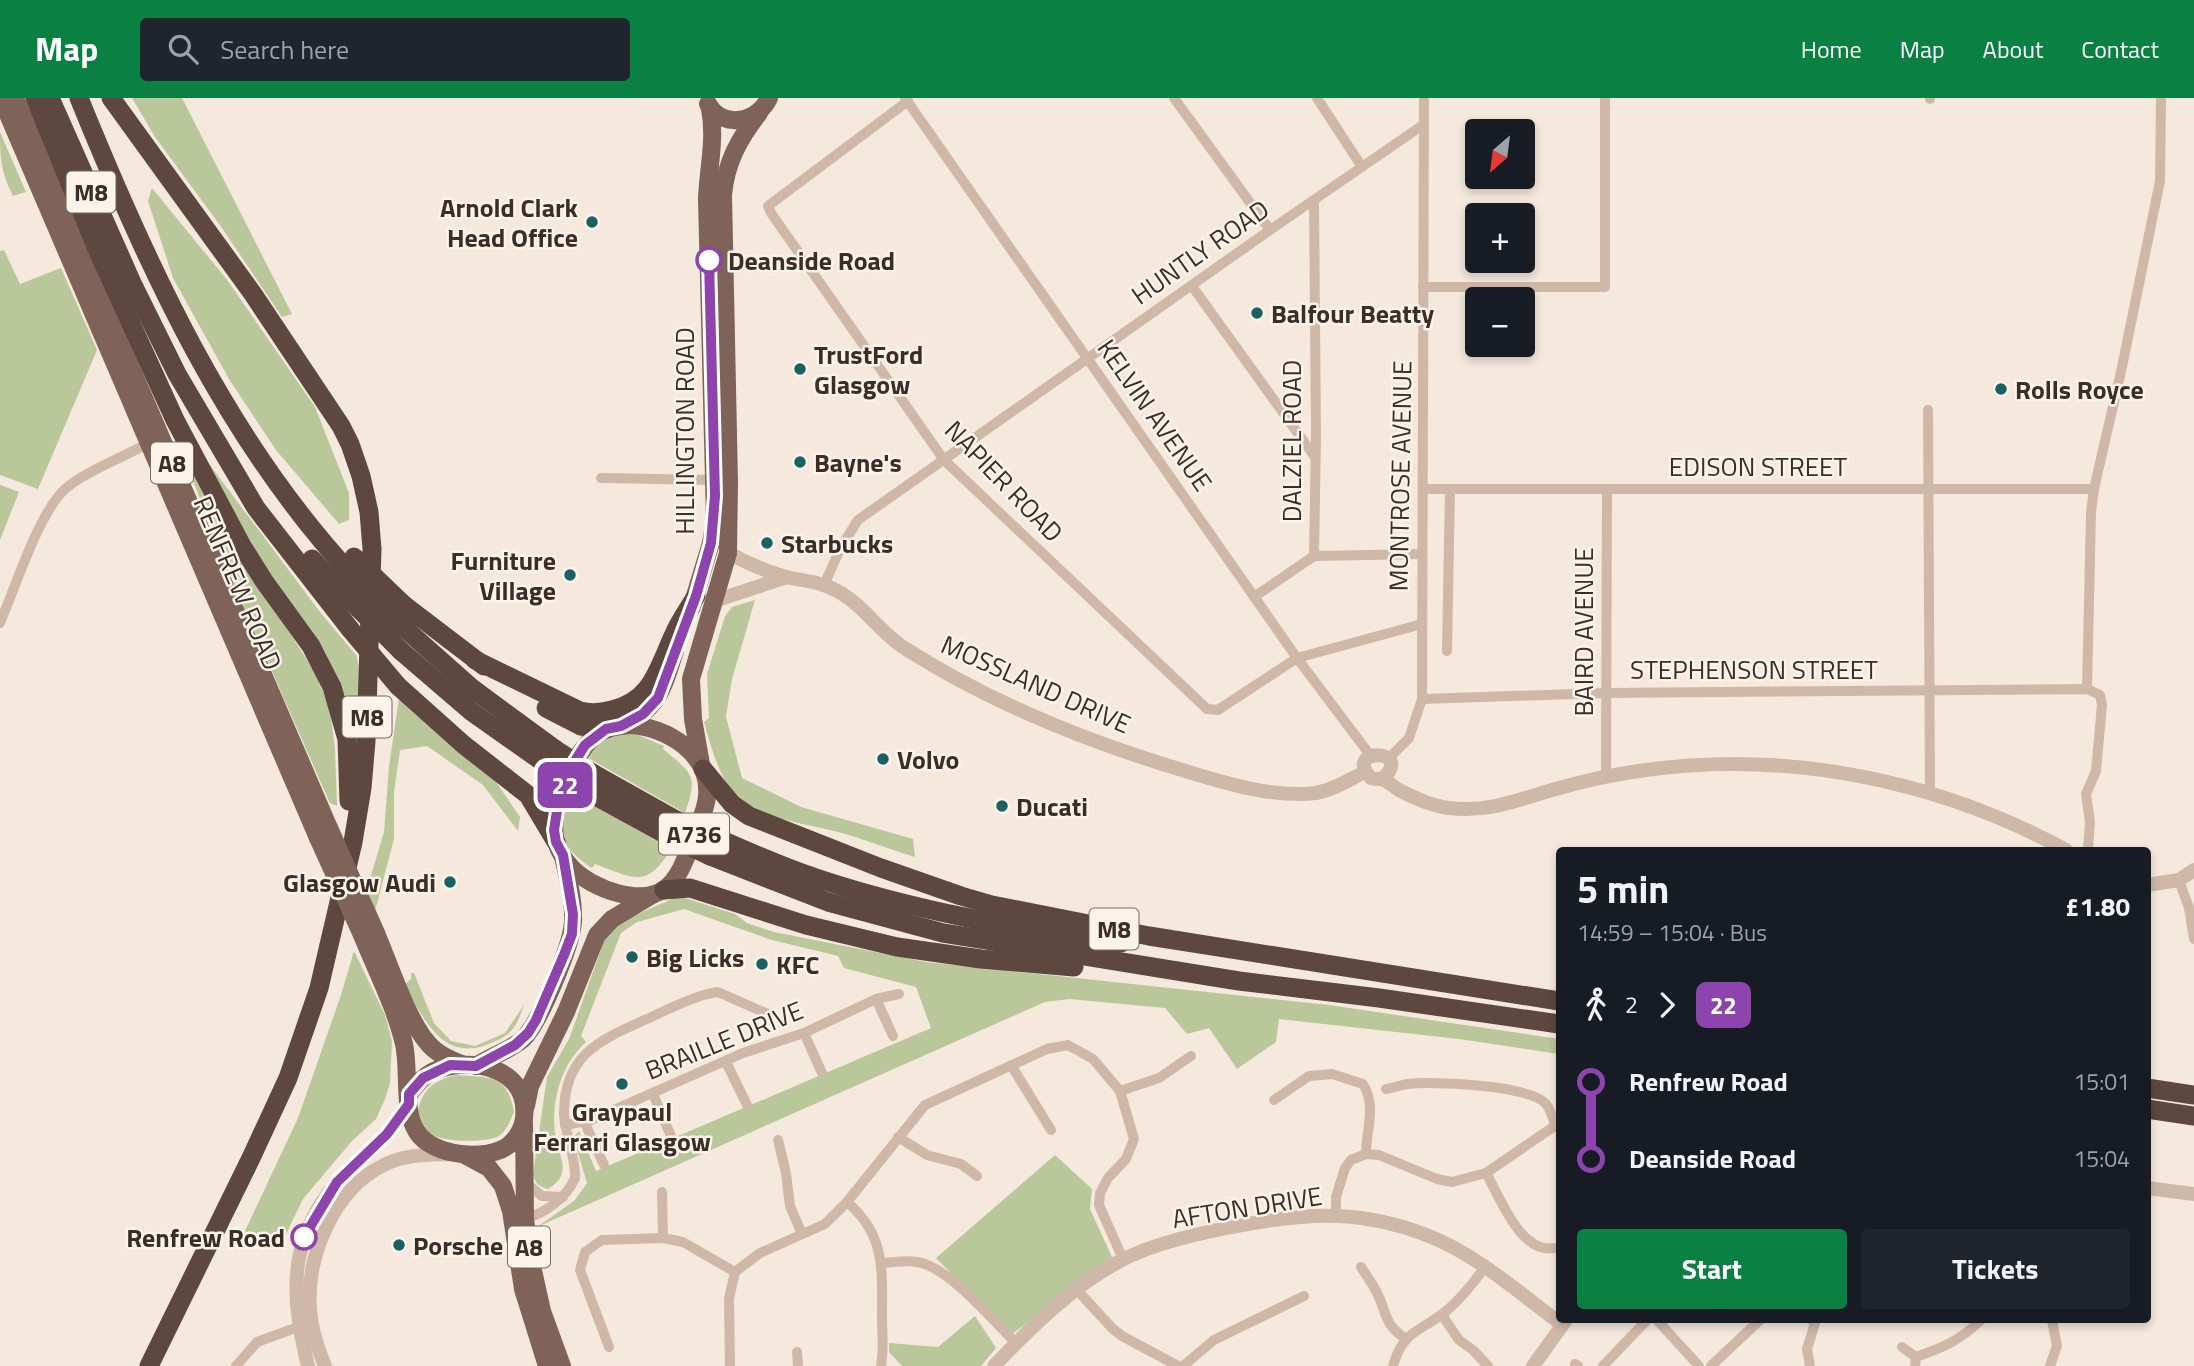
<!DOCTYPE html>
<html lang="en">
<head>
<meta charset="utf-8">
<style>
	:root { --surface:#171b24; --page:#20242c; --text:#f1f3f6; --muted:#9ea1a6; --accent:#0b8043 }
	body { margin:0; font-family:"Titillium Web",sans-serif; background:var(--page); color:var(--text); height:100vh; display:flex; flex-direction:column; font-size:26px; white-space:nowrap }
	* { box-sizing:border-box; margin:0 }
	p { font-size:23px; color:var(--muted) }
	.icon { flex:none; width:38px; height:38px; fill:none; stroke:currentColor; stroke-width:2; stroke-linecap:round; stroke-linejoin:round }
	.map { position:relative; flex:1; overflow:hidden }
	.details { position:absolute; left:1556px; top:749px; width:595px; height:476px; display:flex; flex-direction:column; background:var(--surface); border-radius:7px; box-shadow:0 4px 10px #0003 }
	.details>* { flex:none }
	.badge { padding:0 14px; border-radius:10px; font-size:24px; line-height:46px }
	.needle { width:46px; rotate:208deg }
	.tools { position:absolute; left:1465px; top:21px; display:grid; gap:14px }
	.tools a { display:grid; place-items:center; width:70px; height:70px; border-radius:7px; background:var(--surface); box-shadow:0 4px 10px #0003; font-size:35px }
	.map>.badge { position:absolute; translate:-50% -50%; box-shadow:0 0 0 4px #fff }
	.legs { display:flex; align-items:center; gap:10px; height:77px; padding:0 21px; font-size:23px }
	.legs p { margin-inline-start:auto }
	.head { display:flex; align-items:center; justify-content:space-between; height:119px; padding:0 21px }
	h1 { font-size:38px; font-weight:700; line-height:52px }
	.primary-button { display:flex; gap:14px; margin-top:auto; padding:14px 21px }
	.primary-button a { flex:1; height:80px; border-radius:7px; background:var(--accent); color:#fff; font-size:28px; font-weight:700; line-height:80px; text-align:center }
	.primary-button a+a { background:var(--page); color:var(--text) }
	ul { padding:0 21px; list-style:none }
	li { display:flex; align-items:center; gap:24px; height:77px; font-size:26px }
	li i { display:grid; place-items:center; width:10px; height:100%; margin:0 9px; background:currentColor }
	li i::after { content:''; width:18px; height:18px; margin:-9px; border:5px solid; border-radius:50%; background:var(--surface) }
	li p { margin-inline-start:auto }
	li:first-child i { background:linear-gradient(#0000 50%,currentColor 0) }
	li:last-child i { background:linear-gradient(currentColor 50%,#0000 0) }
	header { display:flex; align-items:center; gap:42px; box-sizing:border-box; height:98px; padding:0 35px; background:var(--accent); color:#fff }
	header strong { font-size:33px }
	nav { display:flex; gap:38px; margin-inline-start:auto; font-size:24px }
	.search { width:490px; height:63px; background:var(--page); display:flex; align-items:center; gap:18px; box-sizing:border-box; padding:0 24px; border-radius:7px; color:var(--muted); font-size:26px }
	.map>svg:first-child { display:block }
	.green { fill:#bac79b }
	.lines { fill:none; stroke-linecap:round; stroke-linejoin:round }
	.minor { stroke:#d0b8a8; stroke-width:10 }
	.tertiary { stroke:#d0b8a8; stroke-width:14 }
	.primary { stroke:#7f6358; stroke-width:18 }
	.motorway { stroke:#5d473f; stroke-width:19 }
	.primary-bridge { stroke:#7f6358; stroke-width:18 }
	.motorway-bridge { stroke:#5d473f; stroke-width:19 }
	.line-1-casing { stroke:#fff; stroke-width:16 }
	.line-1 { stroke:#8e44ad; stroke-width:10 }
	.poi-dot { fill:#196163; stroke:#fcf3eb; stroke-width:2.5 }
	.stop-1-dot { fill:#fff; stroke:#8e44ad; stroke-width:3.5 }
	.labels { text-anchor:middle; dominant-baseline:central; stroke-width:5; stroke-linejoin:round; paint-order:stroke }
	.shield { fill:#fcf3eb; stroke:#756963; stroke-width:2 }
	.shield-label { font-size:24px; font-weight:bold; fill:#3b2e29 }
	.poi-label { font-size:26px; font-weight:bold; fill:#3b2e29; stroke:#fcf3eb; text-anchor:start }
	.street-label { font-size:26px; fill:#3b2e29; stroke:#fcf3eb }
	.stop-label { font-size:26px; font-weight:bold; fill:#3b2e29; stroke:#fcf3eb; text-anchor:start }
</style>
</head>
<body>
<header>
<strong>Map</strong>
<div class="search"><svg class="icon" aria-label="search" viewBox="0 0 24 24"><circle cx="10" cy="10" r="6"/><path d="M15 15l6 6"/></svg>Search here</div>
<nav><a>Home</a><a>Map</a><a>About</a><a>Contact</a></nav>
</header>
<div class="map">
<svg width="2194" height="1268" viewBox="0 0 2194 1268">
	<rect width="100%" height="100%" fill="#f5e9de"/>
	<g class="green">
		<polygon points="132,0 182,0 292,216 282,219 222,130 155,39"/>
		<path d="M0 34 26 94 13 98C1 74 0 61 0 34Z"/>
		<polygon points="152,90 228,183 315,309 349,395 349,422 339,426 276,352 229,281 173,180 148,103"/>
		<polygon points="4,152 20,186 61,170 97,252 38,391 0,377 0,153"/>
		<path d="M183 357 218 422 314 573 330 610 335 651 337 708 330 705C279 590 228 475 183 357Z"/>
		<polygon points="207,363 320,514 356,557 361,576 355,671 338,584 324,552 257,457"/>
		<polygon points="0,387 19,394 0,442"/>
		<path d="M755 502 732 581 726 619 742 680 801 709 913 741 915 759C889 751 864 741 838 734 806 725 754 721 733 694 717 674 711 648 704 624L709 620 707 576 725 518 732 509Z"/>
		<polygon points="399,600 490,675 520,719 518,733 483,687 427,648 400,652 394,694 394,741 375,813 366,794 384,734 389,669"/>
		<path d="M631 634 664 648 663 651C693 676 698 677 685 715L583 657 601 639Z"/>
		<path d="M569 694 671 751C646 792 634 780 595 766L592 770C578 761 561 747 561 729 561 718 566 704 569 694Z"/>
		<path d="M679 798 735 816 747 825 774 834 926 864 1329 907 1559 941V956L1459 941 1279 921 1276 944 1237 971 1209 930 1187 936 1165 910 1069 901 1045 904 537 1129 574 1103 587 1085 573 1039 579 1033 596 1073 931 930 916 889 844 870 838 858 772 842 684 811 637 824 621 835 581 938 586 944C559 969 550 1007 556 1043 558 1054 565 1064 562 1075 560 1083 554 1087 548 1091 539 1089 535 1085 533 1076L547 979 569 941 607 835 617 825Z"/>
		<polygon points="354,853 385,917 392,943 390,985 385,1001 376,1021 352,1043 303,1101 287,1134 281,1152 245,1133 298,1020 341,897"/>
		<path d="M411 875H414L434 925 451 943 475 948 505 935 524 907C516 930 512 937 489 946 442 965 424 920 404 887L411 881Z"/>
		<path d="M456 977C489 980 507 975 514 1014 510 1023 507 1032 499 1038 488 1045 444 1044 433 1037 424 1032 422 1022 418 1013 422 991 435 982 456 977Z"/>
		<polygon points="1055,1057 1092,1091 1090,1111 1112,1159 1011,1237 936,1160"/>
		<polygon points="975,1218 996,1250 981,1268 902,1268 889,1254 889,1245 938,1249"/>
	</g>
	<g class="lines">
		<g class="minor">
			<polyline points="905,0 1297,560 1370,657"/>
			<polyline points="1174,0 1270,132"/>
			<polyline points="1317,0 1362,69"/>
			<polyline points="1930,1 1930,0"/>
			<polyline points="908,3 768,108 771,115 944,362 1207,611 1218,612 1297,560 1422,526"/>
			<polyline points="1192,188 1315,359"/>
			<polyline points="1423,189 1605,189 1605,0"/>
			<polyline points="1928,312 1930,695"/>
			<polyline points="601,380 713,382"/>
			<polyline points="1423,391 2094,391"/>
			<polyline points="1314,458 1316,338 1314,102"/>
			<polyline points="824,487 841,449 858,422 1270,132 1423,27"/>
			<polyline points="1254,499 1314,458 1422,456"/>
			<path d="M0 525C15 490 38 418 63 393 80 376 127 357 149 345"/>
			<polyline points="1447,553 1450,391"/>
			<polyline points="2087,591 2091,415 2094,391 2122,269 2160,83 2161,0"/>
			<polyline points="1422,601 1604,595 2087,591 2100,597 2102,607 2096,673 2086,696 2090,724 2088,752"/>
			<polyline points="1388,661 1409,640 1422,601 1424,0"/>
			<polyline points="1606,678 1607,391"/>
			<polyline points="2179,782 2189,810 2194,841"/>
			<polyline points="876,901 893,938"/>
			<polyline points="804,935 822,975"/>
			<polyline points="726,964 747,1007"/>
			<polyline points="1011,967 1051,1032"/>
			<path d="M1386 991C1393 990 1401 987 1408 986 1432 983 1531 987 1546 1006 1550 1011 1553 1020 1555 1026"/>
			<polyline points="1120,993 1159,980 1191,958"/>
			<polyline points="653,996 671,1038"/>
			<path d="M1274 1002 1309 978 1332 976 1363 986C1377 1009 1366 1031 1366 1056"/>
			<polyline points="584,1023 604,1067"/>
			<polyline points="565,1027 591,1022 743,955 804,935 876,901 899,896"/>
			<polyline points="898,1039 927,1057 961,1066 977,1078"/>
			<polyline points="778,1042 786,1075 790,1108 802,1136"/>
			<path d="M1486 1075C1501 1101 1522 1161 1559 1149"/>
			<polyline points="526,1085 542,1098 563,1099"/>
			<polyline points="662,1094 663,1140"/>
			<path d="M847 1104C886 1137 882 1172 882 1219 882 1235 884 1253 881 1268"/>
			<polyline points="1336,1118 1336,1099 1345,1070 1351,1062 1366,1056 1379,1057 1437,1081 1452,1084 1486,1075 1559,1025"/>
			<path d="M521 1122C544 1116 566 1101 575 1080 576 1059 565 1037 564 1016 564 956 600 942 647 921 666 912 686 902 707 896L718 894 770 917"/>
			<path d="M882 1165C896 1164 912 1161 925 1166 954 1176 993 1223 1016 1245"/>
			<path d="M1361 1169C1366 1177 1372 1185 1376 1193 1387 1213 1383 1226 1405 1240"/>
			<polyline points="1077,1192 1112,1230 1122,1238 1178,1268"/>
			<polyline points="1442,1217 1459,1242 1473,1252 1488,1268"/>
			<polyline points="1657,1222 1699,1268"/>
			<polyline points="609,1249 580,1172 585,1154 602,1142 663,1140 683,1144 735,1174"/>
			<polyline points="1902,1249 1916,1259 1915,1268"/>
			<polyline points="797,1254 798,1268"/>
			<path d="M1916 1259C1944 1249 1959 1243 1981 1222"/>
			<polyline points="1575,1266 1578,1268"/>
			<polyline points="236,1268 257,1244 298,1229"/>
			<polyline points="730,1268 729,1201 735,1174 760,1155 825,1126 847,1104 925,1007 1047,951 1068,947 1093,961 1120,993 1134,1041 1126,1061 1108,1080 1100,1095 1099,1107 1123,1161"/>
			<polyline points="1183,1268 1214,1242 1304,1198"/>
			<path d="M1393 1268C1403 1232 1420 1234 1445 1214 1461 1201 1473 1185 1486 1168"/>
			<polyline points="1603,1268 1647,1222"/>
			<polyline points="1711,1268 1760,1222"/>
			<polyline points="1810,1268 1807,1251 1815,1225 1812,1222"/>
			<polyline points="2050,1268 2057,1248 2052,1222"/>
		</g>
		<g class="tertiary">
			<path d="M728 455C747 465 765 473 786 479 804 483 822 484 837 493 864 507 880 535 906 551 991 605 1085 643 1182 672 1224 685 1272 700 1316 695 1334 692 1350 681 1365 674"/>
			<polyline points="714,503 787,479"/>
			<path d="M1382 681C1417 651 1341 648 1371 680 1374 681 1378 681 1381 681 1387 682 1394 689 1399 692 1414 700 1432 708 1449 710 1486 715 1518 702 1552 692 1583 683 1614 676 1646 672 1790 652 1939 683 2066 752"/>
			<polyline points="2147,787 2179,782 2194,772"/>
			<polyline points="2147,1090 2194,1096"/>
			<path d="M308 1268C291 1198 287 1144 336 1085 345 1074 357 1065 368 1056 383 1041 398 1024 409 1006"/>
			<path d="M325 1268C318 1251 311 1229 310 1211 306 1158 334 1091 384 1067 405 1056 429 1057 452 1056"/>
			<path d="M994 1268C1030 1230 1077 1184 1124 1161 1171 1137 1284 1116 1336 1118 1367 1119 1401 1127 1429 1138 1479 1158 1519 1195 1561 1226"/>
			<polyline points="1533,1268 1566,1222"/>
		</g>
		<g class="primary">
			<polyline points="1,0 318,740"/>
			<polyline points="15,0 329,730"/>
			<path d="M708 6C723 32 758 24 769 0"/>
			<path d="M691 511 711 445 715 422 707 101C708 71 716 41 710 11"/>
			<path d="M630 627C667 629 711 656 707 698 706 713 697 730 692 744 686 759 680 779 666 790 641 809 593 791 573 771 566 764 559 754 556 744 547 714 574 651 599 635 608 629 619 628 630 627Z"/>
			<path d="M621 628C659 611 663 590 675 553"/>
			<path d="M701 666 693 621 691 581 728 455 729 384 723 97C726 64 739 41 759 15"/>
			<path d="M376 835C389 865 407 921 427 944 436 956 451 962 464 967"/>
			<path d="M362 837C376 872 395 908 404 946 410 972 402 1011 417 1034 432 1058 487 1064 509 1047 517 1040 523 1030 524 1020 530 969 469 957 432 974 422 979 415 988 409 996"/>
			<path d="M476 968C491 958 509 953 523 941 539 926 572 847 573 823 574 802 568 780 563 759"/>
			<polyline points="526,1008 530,988 566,914 597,837 612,821 652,797"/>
			<polyline points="524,1025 525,1121 530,1159 542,1213 562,1268"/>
			<polyline points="465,1057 489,1070 503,1088 511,1113 523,1191 547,1268"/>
		</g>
		<g class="motorway">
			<polyline points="35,0 97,151 175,322 242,448 264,483 311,548 332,589 347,641 349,703"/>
			<polyline points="50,0 133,187 177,276 256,410 350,531"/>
			<path d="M79 0C148 170 227 343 353 478"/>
			<polyline points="111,0 253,196 341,328 350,346 361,378 369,414 372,451 366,643 362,690 353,744 319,890 288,980 251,1060 149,1268"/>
			<polyline points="312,461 352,504"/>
			<polyline points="404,507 484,568"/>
			<polyline points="402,528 473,591 556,652"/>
			<polyline points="401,553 472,614 550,669"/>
			<path d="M475 562 580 613C591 616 601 615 612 612 653 602 658 570 674 536 680 522 689 510 696 498"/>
			<polyline points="398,588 464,647 528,697 556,744"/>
			<polyline points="546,610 581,628 606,631"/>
			<polyline points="703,671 732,706 749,718 881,770 961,798 992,807 1149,838 1559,903"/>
			<polyline points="594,676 676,722"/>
			<polyline points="588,694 670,739"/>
			<path d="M717 740C749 754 782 769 816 780 915 813 1018 831 1121 845"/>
			<polyline points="710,758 828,804 943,835 1239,883 1379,900 1559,926"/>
			<polyline points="664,792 690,790 806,827 897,849 981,861 1074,869"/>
			<polyline points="2147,990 2194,997"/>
			<polyline points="2147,1011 2194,1018"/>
		</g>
		<g class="primary-bridge">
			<polyline points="329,730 376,835"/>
			<polyline points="318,740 362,837"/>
		</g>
		<g class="motorway-bridge">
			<polyline points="354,459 404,507"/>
			<polyline points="353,478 402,528"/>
			<polyline points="352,504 401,553"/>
			<polyline points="350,531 398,588"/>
			<polyline points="556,652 594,676"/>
			<polyline points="550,669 588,694"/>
			<polyline points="676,722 717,740"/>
			<polyline points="670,739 710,758"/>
		</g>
	</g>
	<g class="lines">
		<defs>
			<polyline id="line-1" points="304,1139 337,1084 387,1036 409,1006 409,996 423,980 450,967 476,968 515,947 528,935 536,922 564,857 572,836 573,816 563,757 556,744 554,732 559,701 575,663 585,647 606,631 621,628 643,616 658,600 696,498 711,445 715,398 709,162"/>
		</defs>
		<use href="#line-1" class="line-1-casing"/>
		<use href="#line-1" class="line-1"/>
	</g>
	<g class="poi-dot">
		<circle cx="592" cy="124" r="7"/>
		<circle cx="1257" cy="215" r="7"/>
		<circle cx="800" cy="271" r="7"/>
		<circle cx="2001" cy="291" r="7"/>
		<circle cx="800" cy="364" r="7"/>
		<circle cx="767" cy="445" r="7"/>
		<circle cx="570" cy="477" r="7"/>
		<circle cx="883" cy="661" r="7"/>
		<circle cx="1002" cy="708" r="7"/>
		<circle cx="450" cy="784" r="7"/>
		<circle cx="632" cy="859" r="7"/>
		<circle cx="762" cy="866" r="7"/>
		<circle cx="622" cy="986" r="7"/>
		<circle cx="399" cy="1147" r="7"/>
	</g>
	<g class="stop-1-dot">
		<circle cx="709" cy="162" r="12"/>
		<circle cx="304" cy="1139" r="12"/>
	</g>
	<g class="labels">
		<g class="shield">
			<rect x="66.5" y="73.5" width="49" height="41" rx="5"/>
			<rect x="151" y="344.5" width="42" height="41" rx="5"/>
			<rect x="342.5" y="598.5" width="49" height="41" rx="5"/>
			<rect x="659" y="715.5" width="70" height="41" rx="5"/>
			<rect x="1089.5" y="810.5" width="49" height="41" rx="5"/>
			<rect x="508" y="1128.5" width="42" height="41" rx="5"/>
		</g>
		<g class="shield-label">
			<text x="91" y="94">M8</text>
			<text x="172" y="365">A8</text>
			<text x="367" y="619">M8</text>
			<text x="694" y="736">A736</text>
			<text x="1114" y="831">M8</text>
			<text x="529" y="1149">A8</text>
		</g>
		<g class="poi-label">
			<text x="578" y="109" text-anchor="end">Arnold Clark<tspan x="578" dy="30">Head Office</tspan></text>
			<text x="1271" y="215">Balfour Beatty</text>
			<text x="814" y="256">TrustFord<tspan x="814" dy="30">Glasgow</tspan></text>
			<text x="2015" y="291">Rolls Royce</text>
			<text x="814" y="364">Bayne's</text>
			<text x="781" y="445">Starbucks</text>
			<text x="556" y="462" text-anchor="end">Furniture<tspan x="556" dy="30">Village</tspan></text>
			<text x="897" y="661">Volvo</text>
			<text x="1016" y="708">Ducati</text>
			<text x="436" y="784" text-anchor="end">Glasgow Audi</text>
			<text x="646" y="859">Big Licks</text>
			<text x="776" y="866">KFC</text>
			<text x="622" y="1013" text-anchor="middle">Graypaul<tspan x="622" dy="30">Ferrari Glasgow</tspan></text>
			<text x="413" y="1147">Porsche</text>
		</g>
		<g class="street-label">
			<text transform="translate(1200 154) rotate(-35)">HUNTLY ROAD</text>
			<text transform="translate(1155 317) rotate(55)">KELVIN AVENUE</text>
			<text transform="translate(684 333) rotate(-90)">HILLINGTON ROAD</text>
			<text transform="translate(1291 343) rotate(-90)">DALZIEL ROAD</text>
			<text x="1758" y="368">EDISON STREET</text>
			<text transform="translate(1400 378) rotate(-89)">MONTROSE AVENUE</text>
			<text transform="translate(1004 383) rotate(46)">NAPIER ROAD</text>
			<text transform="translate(238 485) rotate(67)">RENFREW ROAD</text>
			<text transform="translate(1583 534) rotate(-90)">BAIRD AVENUE</text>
			<text x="1754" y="571">STEPHENSON STREET</text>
			<text transform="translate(1036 586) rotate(24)">MOSSLAND DRIVE</text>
			<text transform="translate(724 942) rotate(-22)">BRAILLE DRIVE</text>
			<text transform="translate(1247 1109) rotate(-9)">AFTON DRIVE</text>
		</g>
		<g class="stop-label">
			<text x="728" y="162">Deanside Road</text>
			<text x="285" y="1139" text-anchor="end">Renfrew Road</text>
		</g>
	</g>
</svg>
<div class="tools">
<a><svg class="needle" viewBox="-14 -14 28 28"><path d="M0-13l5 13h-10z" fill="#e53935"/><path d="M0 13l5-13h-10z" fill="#9ea1a6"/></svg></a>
<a>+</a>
<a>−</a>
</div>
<b class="badge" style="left:565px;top:687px;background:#8e44ad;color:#fff">22</b>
<section class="details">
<div class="head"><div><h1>5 min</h1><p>14:59 – 15:04 · Bus</p></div><b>£1.80</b></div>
<div class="legs"><svg class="icon" aria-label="walk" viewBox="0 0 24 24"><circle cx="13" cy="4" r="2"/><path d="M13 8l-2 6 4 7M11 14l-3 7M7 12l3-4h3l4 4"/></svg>2<svg class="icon" aria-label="forward" viewBox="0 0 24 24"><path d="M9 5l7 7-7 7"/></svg><b class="badge" style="background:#8e44ad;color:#fff">22</b></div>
<ul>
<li><i style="color:#8e44ad"></i><b>Renfrew Road</b><p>15:01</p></li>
<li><i style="color:#8e44ad"></i><b>Deanside Road</b><p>15:04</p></li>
</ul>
<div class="primary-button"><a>Start</a><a>Tickets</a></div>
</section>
</div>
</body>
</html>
